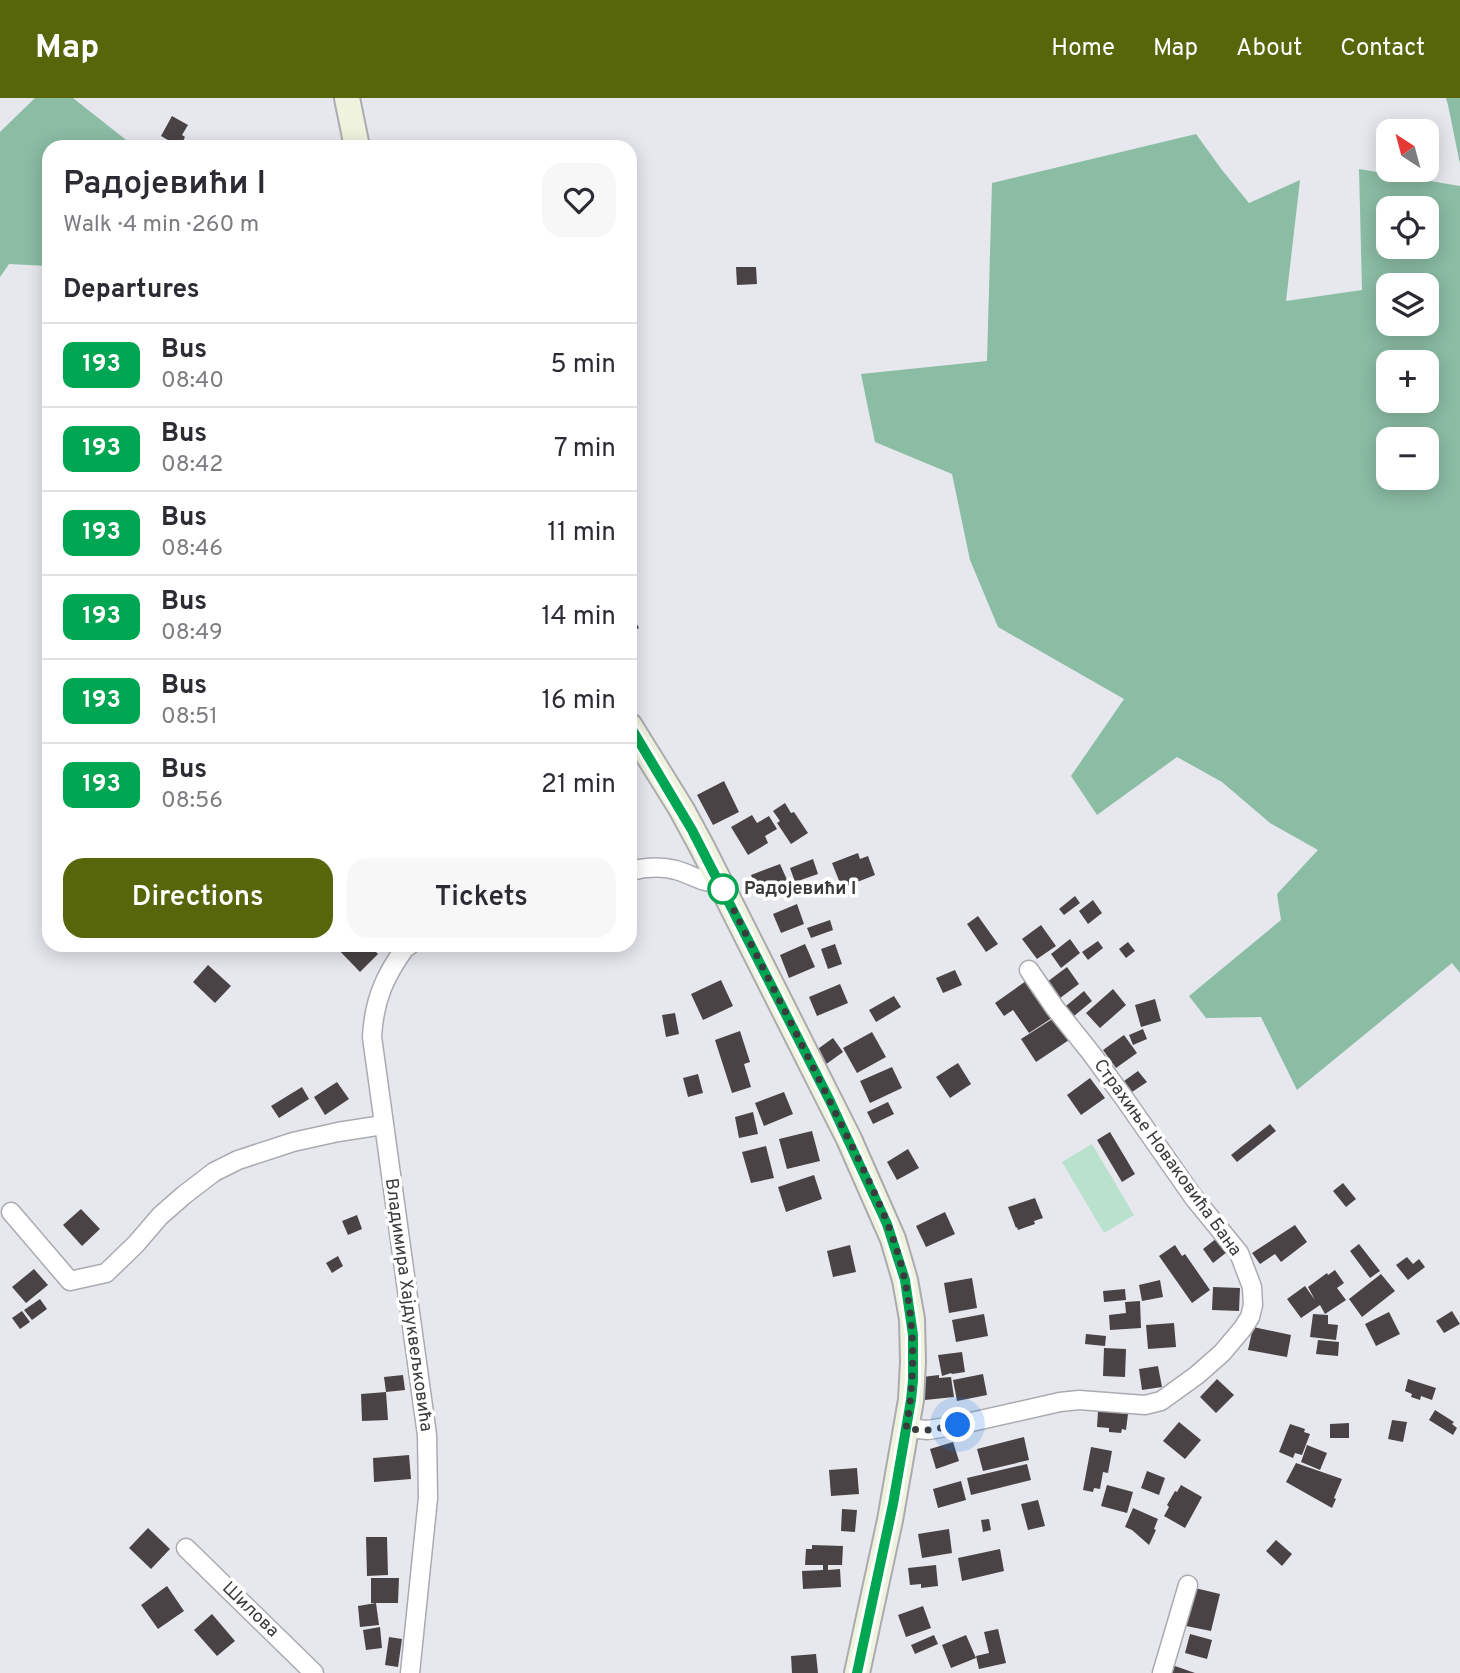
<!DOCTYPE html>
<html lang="en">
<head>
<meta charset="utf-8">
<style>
	:root { --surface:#fff; --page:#f7f7f7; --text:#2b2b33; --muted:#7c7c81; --line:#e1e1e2; --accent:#57650b }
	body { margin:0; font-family:Overpass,sans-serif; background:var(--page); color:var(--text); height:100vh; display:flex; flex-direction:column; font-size:26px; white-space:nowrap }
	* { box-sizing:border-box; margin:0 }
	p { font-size:23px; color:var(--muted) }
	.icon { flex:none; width:38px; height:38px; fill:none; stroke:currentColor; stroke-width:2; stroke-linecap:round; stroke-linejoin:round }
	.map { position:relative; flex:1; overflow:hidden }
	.sheet { position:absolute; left:42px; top:42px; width:595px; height:812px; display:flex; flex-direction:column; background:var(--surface); border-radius:21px; box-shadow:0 4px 18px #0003 }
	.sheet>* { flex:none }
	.badge { padding:0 14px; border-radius:10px; font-size:24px; line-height:46px }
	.needle { width:46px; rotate:324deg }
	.buttons { position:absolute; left:1376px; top:21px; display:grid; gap:14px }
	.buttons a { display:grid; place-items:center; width:63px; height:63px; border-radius:14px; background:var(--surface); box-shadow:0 4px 18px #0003; font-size:35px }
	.you { position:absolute; width:35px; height:35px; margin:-18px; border:5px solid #fff; border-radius:50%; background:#1a73e8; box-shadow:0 0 0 10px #1a73e833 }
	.map>.badge { position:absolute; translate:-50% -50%; box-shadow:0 0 0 4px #fff }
	h2 { padding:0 21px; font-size:26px; line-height:63px }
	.round { display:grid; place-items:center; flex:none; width:74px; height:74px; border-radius:21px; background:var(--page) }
	.overview { display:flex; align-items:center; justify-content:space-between; height:119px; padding:0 21px }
	h1 { font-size:33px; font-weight:600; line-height:52px }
	.cta { display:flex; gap:14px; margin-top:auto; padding:14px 21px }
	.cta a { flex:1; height:80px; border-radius:21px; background:var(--accent); color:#fff; font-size:28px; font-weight:600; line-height:80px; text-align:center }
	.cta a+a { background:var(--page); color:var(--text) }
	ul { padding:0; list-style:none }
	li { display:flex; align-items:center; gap:21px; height:84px; padding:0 21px; border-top:2px solid var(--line) }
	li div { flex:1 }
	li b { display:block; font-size:26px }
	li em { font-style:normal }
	li .badge { min-width:77px; font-weight:700; text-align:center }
	header { display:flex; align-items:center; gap:42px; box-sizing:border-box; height:98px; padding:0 35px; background:var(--accent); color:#fff }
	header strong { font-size:33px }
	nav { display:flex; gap:38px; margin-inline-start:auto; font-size:24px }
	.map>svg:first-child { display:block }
	.green { fill:#b9e1cd }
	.forest { fill:#8bbca4; fill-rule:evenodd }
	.building { fill:#494345 }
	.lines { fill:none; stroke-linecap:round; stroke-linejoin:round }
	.street-casing { stroke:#aaabb0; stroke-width:21 }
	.secondary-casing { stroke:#aaabb0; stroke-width:28 }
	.street { stroke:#fff; stroke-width:18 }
	.secondary { stroke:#eff3dd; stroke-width:24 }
	.line-casing { stroke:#fff; stroke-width:16 }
	.line { stroke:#00a651; stroke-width:10 }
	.walk { stroke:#3b3b3e; stroke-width:7; stroke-dasharray:0 12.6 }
	.stop-dot { fill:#fff; stroke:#00a651; stroke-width:3.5 }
	.labels { text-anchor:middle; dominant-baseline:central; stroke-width:7; stroke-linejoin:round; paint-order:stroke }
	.stop-label { font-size:18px; font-weight:bold; fill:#3b3b3e; stroke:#fff; text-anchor:start }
	.street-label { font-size:18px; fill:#3b3b3e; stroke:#fff }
</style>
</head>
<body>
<header>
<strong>Map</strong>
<nav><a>Home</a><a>Map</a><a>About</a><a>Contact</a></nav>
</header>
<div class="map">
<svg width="1460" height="1575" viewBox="0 0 1460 1575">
	<rect width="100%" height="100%" fill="#e7e8ee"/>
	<polygon class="green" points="1092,1046 1134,1117 1104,1135 1062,1064"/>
	<g class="forest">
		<polygon points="35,0 73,0 135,49 49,49 49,168 9,166 0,179 0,34"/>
		<polygon points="1446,0 1460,0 1460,66 1448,7"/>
		<path d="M1196 36 1222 72 1249 105 1300 82 1286 203 1362 192 1359 71 1460 88V875L1452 865 1297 992 1261 919 1206 920 1189 898 1281 822 1277 796 1318 752 1270 725 1222 684 1177 659 1097 717 1071 678 1124 601 998 529 970 462 952 376 875 344 861 276 987 263 992 85ZM1388 110H1426V149H1388ZM1388 187H1426V226H1388ZM1388 264H1426V303H1388ZM1388 341H1426V380H1388Z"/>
	</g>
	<g class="building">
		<polygon points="172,18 188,27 182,37 185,39 180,49 161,38"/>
		<polygon points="736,169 756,169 757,186 737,187"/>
		<polygon points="630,514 639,530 630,535"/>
		<polygon points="724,683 739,714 713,727 697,697"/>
		<polygon points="785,705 791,715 794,714 808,735 791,746 777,725 780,723 773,713"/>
		<polygon points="752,717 757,725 769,718 777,731 765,738 768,745 748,757 731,729"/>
		<polygon points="858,755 860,761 868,758 875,777 842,790 832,765"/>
		<polygon points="813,761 818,776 795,784 790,770"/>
		<polygon points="780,766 788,784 779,787 782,795 767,800 764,793 758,795 751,777"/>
		<polygon points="1075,798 1080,805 1064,817 1059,811"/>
		<polygon points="1093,802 1102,815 1088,826 1079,813"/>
		<polygon points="797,806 804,826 781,835 773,816"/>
		<polygon points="978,818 998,846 986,854 967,826"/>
		<polygon points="830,822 833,832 811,840 807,830"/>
		<polygon points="1041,827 1056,848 1037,861 1022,841"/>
		<polygon points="1070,841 1080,855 1061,870 1051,856"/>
		<polygon points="1098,843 1103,850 1088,862 1082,854"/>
		<polygon points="1128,844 1135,853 1126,860 1119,851"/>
		<polygon points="805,846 815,869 789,880 780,857"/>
		<polygon points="835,846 842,866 828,871 821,851"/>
		<polygon points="334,847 369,847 378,856 360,874"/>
		<polygon points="208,867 231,888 215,905 193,884"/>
		<polygon points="1067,869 1079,886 1056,903 1043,887"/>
		<polygon points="955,872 962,887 943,895 936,880"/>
		<polygon points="721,882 733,908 703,922 691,896"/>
		<polygon points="1026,883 1052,920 1029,935 1013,912 1004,918 995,905"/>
		<polygon points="840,886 848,905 817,918 809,899"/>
		<polygon points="1113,891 1126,907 1100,930 1086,915"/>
		<polygon points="1084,893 1092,903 1074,918 1066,908"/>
		<polygon points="894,898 901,909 876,924 869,912"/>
		<polygon points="1155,901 1161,923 1141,929 1135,907"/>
		<polygon points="675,915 679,936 666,939 662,917"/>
		<polygon points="1054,920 1069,942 1036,964 1021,941"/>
		<polygon points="1143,931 1147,941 1133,947 1129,937"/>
		<polygon points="740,933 750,964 744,966 751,989 732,995 715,942"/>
		<polygon points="872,934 886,959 857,975 843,950"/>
		<polygon points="1124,937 1137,955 1116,970 1103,952"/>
		<polygon points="833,940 843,954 825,967 815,953"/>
		<polygon points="958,965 971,986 950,1000 936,979"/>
		<polygon points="892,969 902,990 870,1005 860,983"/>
		<polygon points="1138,973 1147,984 1132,994 1124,983"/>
		<polygon points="698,976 703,995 688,999 683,980"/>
		<polygon points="1090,980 1105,1000 1081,1017 1067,997"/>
		<polygon points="337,984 349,1001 325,1017 314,999"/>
		<polygon points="302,989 309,1001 279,1020 271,1008"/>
		<polygon points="784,994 793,1016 764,1028 755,1005"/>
		<polygon points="888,1004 894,1016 873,1026 867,1014"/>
		<polygon points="753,1014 758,1036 739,1040 735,1019"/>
		<polygon points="1270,1026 1276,1033 1237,1064 1231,1057"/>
		<polygon points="812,1033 820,1063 787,1071 779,1041"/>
		<polygon points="1110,1034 1135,1076 1122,1084 1097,1042"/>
		<polygon points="766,1048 774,1080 751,1085 742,1054"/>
		<polygon points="908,1051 919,1070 897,1082 887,1064"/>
		<polygon points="814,1077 822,1101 786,1114 778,1089"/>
		<polygon points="1343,1085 1356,1101 1346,1109 1333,1093"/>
		<polygon points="1035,1100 1043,1120 1034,1123 1035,1126 1018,1132 1017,1129 1016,1130 1008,1109"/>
		<polygon points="81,1111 100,1131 82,1148 63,1127"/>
		<polygon points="945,1114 955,1136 926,1149 916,1128"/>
		<polygon points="357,1117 362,1131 348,1137 342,1123"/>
		<polygon points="1295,1127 1307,1144 1281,1164 1275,1156 1260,1166 1252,1155"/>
		<polygon points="1217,1140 1227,1154 1213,1165 1203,1151"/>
		<polygon points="1359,1146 1380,1173 1370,1180 1350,1153"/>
		<polygon points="850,1147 856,1174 833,1179 827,1153"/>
		<polygon points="1175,1147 1182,1158 1185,1156 1210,1192 1192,1205 1159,1158"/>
		<polygon points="338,1158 343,1168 332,1175 326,1165"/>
		<polygon points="1407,1159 1413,1166 1419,1161 1425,1169 1408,1182 1396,1167"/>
		<polygon points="34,1171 48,1187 26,1205 12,1189"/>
		<polygon points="1335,1172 1344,1185 1337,1190 1346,1202 1325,1216 1320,1207 1301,1220 1287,1201 1305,1188 1315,1202 1308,1189 1327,1175 1328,1177"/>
		<polygon points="1381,1176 1395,1193 1362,1219 1349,1201"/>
		<polygon points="972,1180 977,1210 949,1215 944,1185"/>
		<polygon points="1160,1182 1163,1199 1142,1203 1139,1187"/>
		<polygon points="1213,1189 1240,1190 1239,1213 1212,1212"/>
		<polygon points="1125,1191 1126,1202 1104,1204 1103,1193"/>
		<polygon points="40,1201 47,1211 32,1222 24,1212"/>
		<polygon points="1140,1203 1141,1230 1110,1232 1109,1217 1126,1215 1125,1204"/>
		<polygon points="22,1213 30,1224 20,1231 12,1220"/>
		<polygon points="1452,1213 1460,1226 1444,1235 1436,1223"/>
		<polygon points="1389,1214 1400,1236 1376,1248 1365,1226"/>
		<polygon points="984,1216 988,1238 956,1244 952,1222"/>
		<polygon points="1313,1216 1328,1217 1328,1226 1338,1227 1336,1242 1310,1239"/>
		<polygon points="1174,1225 1176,1249 1148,1251 1146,1227"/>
		<polygon points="1253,1229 1291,1237 1287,1259 1248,1252"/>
		<polygon points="1086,1236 1106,1238 1105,1248 1085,1246"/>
		<polygon points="1318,1242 1339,1244 1338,1258 1316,1256"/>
		<polygon points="1104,1250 1126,1251 1125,1279 1103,1278"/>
		<polygon points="962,1254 965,1274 952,1276 951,1275 942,1278 938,1257"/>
		<polygon points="1158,1268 1162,1289 1142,1292 1139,1271"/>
		<polygon points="983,1276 987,1297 957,1303 953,1282"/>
		<polygon points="403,1277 405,1292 386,1294 384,1279"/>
		<polygon points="939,1277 939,1280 951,1279 954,1299 925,1302 922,1279"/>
		<polygon points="1217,1281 1234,1297 1216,1315 1200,1299"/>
		<polygon points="1408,1281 1436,1290 1432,1302 1421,1298 1420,1302 1411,1299 1412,1296 1405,1293"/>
		<polygon points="386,1294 388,1322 362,1323 361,1296"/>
		<polygon points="1435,1312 1454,1324 1452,1326 1457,1330 1453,1337 1429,1322"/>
		<polygon points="1098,1313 1128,1316 1126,1332 1122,1331 1121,1335 1109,1334 1109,1330 1097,1329"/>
		<polygon points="1392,1322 1407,1324 1403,1344 1388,1341"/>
		<polygon points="1179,1324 1201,1342 1185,1361 1163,1343"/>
		<polygon points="1349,1325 1349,1340 1330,1340 1330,1326"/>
		<polygon points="1290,1326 1305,1331 1304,1334 1310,1336 1302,1357 1295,1355 1293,1360 1279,1354"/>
		<polygon points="1024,1339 1029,1362 983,1373 977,1351"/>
		<polygon points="953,1344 959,1363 936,1371 930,1351"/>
		<polygon points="1307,1347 1327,1355 1320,1372 1301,1364"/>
		<polygon points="1091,1349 1112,1353 1108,1375 1103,1374 1100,1391 1094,1390 1093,1394 1083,1392"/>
		<polygon points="409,1357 411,1381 374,1384 373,1360"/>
		<polygon points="1296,1365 1342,1381 1334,1400 1336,1401 1332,1410 1286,1384"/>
		<polygon points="1027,1366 1031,1382 971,1397 967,1380"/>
		<polygon points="857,1370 859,1396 831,1398 829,1372"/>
		<polygon points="1147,1373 1165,1380 1159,1397 1141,1390"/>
		<polygon points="961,1383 966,1402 938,1410 933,1391"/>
		<polygon points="1107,1387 1133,1394 1127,1415 1101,1408"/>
		<polygon points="1181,1387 1202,1399 1185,1430 1164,1418 1169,1409 1167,1407 1175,1393 1177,1394"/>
		<polygon points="1038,1402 1045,1428 1028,1432 1021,1406"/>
		<polygon points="1133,1410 1158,1421 1154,1431 1156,1432 1149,1447 1132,1432 1125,1429"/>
		<polygon points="842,1411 857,1412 855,1434 841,1433"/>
		<polygon points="989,1421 991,1432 983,1434 981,1422"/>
		<polygon points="148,1430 170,1451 151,1471 129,1450"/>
		<polygon points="949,1431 952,1455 922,1460 918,1436"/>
		<polygon points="366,1439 387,1439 388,1477 367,1478"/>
		<polygon points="1276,1442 1292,1456 1282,1468 1266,1453"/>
		<polygon points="812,1447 843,1448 842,1467 828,1467 828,1472 840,1471 841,1489 803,1491 802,1473 823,1472 823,1467 805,1467 806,1451 812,1451"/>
		<polygon points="1000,1451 1004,1473 962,1483 958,1460"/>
		<polygon points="936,1467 938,1488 921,1490 921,1486 910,1487 908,1470"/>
		<polygon points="371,1480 399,1480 398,1505 371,1505"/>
		<polygon points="167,1488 184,1513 158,1531 141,1507"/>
		<polygon points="1195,1490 1220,1496 1211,1533 1186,1528"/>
		<polygon points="376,1505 379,1527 360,1529 358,1508"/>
		<polygon points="923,1508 931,1530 906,1539 898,1517"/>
		<polygon points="212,1516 235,1543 217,1558 194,1532"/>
		<polygon points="380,1529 382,1550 366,1552 363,1532"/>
		<polygon points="998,1531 1006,1565 979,1571 976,1558 989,1555 984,1534"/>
		<polygon points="1190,1536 1212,1542 1207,1561 1185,1555"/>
		<polygon points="934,1537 938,1546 915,1556 911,1547"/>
		<polygon points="966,1537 976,1560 951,1570 942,1547"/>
		<polygon points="389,1539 402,1541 398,1569 385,1567"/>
		<polygon points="816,1556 818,1575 792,1575 791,1558"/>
		<polygon points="1172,1567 1195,1575 1169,1575"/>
	</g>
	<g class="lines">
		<defs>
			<g id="street">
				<path d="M630 773C646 769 660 768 676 772 690 776 705 786 720 785"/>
				<polyline points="11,1114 70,1183 106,1175 136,1146 160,1118 184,1097 214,1074 238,1062 293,1044 338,1034 383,1027"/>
				<polyline points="906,1330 928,1332 958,1327 1060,1304 1079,1302 1145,1307 1161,1303 1197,1277 1222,1255 1243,1230 1250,1219 1253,1207 1252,1189 1239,1155 1194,1100 1124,1000 1091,955 1055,910 1029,872"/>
				<polyline points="186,1450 314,1575"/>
				<path d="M410 1575 428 1400 427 1337 372 939C374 903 384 879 405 850L410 847"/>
				<polyline points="1162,1575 1188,1487"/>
			</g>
			<g id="secondary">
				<polyline points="347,0 357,49"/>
				<polyline points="630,628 682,712 703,751 849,1041 893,1141 905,1182 912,1221 913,1264 911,1302 890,1422 857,1575"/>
			</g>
		</defs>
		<use href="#street" class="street-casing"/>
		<use href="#secondary" class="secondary-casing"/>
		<use href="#street" class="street"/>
		<use href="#secondary" class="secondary"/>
	</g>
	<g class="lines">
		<defs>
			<polyline id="line" points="630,628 692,732 830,1003 887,1126 905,1182 913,1237 913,1282 911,1302 893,1406 857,1575"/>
		</defs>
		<use href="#line" class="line-casing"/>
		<use href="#line" class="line"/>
		<path class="walk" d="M723 791 720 785C760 864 800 942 839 1022 864 1073 893 1126 905 1183 915 1233 915 1281 906 1331L928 1332 958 1327"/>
	</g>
	<circle class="stop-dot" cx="723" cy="791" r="14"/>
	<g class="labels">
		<g class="stop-label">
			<text x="744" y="791">Радојевићи I</text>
		</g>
		<g class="street-label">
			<text transform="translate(1167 1060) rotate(54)">Страхиње Новаковића Бана</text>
			<text transform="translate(408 1207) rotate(82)">Владимира Хајдуквељковића</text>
			<text transform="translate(250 1512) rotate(44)">Шилова</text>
		</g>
	</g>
</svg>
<div class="buttons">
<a><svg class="needle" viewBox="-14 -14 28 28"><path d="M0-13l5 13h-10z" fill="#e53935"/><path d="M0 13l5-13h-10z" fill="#7c7c81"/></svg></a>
<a><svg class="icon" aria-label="locate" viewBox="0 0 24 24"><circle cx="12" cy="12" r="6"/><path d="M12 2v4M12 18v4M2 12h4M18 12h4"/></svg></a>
<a><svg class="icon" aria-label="layers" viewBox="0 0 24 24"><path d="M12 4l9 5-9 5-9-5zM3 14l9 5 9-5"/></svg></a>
<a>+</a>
<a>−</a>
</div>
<div class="you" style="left:958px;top:1327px"></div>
<section class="sheet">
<div class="overview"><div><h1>Радојевићи I</h1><p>Walk · 4 min · 260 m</p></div><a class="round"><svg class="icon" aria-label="heart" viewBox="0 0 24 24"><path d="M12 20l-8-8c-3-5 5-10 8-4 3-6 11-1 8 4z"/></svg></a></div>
<h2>Departures</h2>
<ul>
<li><span class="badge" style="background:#00a651;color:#fff">193</span><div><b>Bus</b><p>08:40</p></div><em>5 min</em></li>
<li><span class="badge" style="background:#00a651;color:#fff">193</span><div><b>Bus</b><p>08:42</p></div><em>7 min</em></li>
<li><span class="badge" style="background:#00a651;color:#fff">193</span><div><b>Bus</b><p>08:46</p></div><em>11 min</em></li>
<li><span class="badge" style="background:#00a651;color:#fff">193</span><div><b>Bus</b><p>08:49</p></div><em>14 min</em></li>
<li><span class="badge" style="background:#00a651;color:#fff">193</span><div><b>Bus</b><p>08:51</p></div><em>16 min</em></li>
<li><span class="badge" style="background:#00a651;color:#fff">193</span><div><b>Bus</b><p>08:56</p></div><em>21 min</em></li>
</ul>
<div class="cta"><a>Directions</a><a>Tickets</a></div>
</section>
</div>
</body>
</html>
